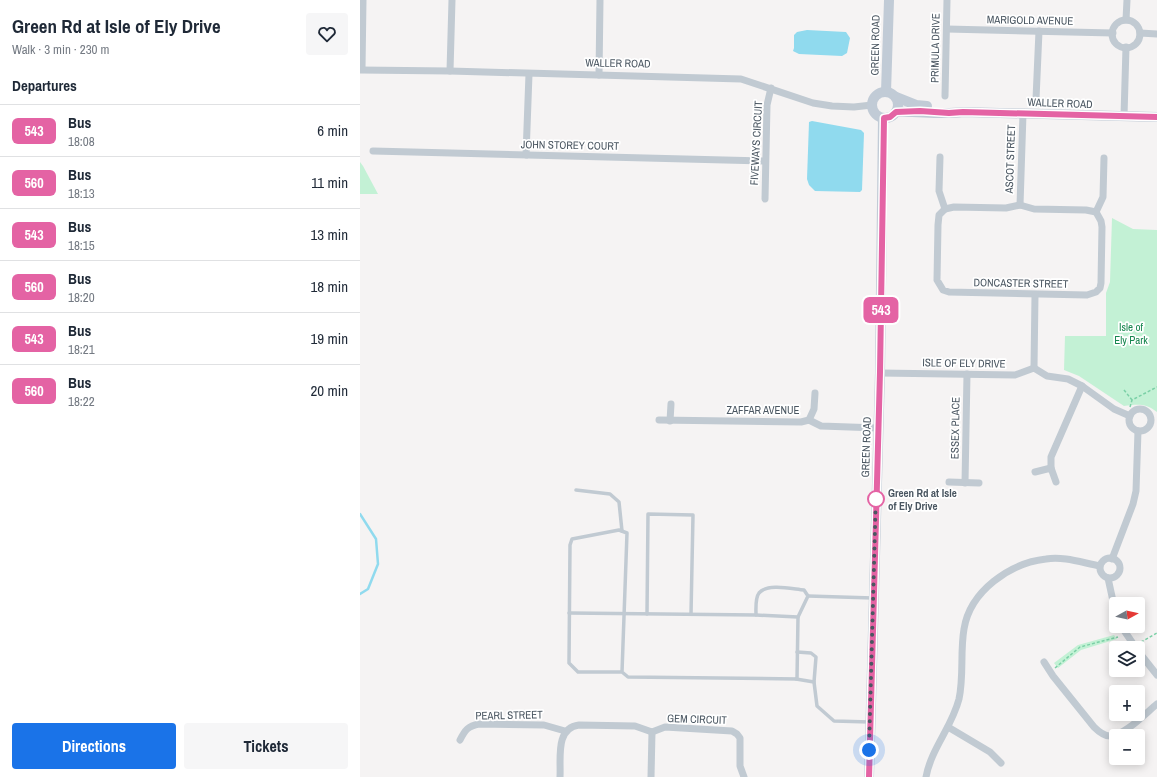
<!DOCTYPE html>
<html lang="en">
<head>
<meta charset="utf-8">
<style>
	:root { --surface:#fff; --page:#f6f6f7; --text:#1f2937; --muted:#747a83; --line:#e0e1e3; --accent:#1a73e8 }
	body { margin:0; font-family:"Archivo Narrow",sans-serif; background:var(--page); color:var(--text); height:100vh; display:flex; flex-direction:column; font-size:15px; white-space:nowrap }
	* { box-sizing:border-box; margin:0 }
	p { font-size:13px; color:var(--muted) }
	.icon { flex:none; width:22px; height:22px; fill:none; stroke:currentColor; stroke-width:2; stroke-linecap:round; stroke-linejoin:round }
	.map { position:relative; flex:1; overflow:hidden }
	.details { display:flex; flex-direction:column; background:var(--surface); width:360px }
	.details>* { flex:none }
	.badge { padding:0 8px; border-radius:6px; font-size:14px; line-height:26px }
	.needle { width:26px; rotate:82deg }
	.buttons { position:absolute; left:749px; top:597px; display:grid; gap:8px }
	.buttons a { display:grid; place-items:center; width:36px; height:36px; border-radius:4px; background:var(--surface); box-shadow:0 2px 10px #0003; font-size:20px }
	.you { position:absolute; width:20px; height:20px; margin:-10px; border:3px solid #fff; border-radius:50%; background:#1a73e8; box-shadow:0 0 0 6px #1a73e833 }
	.map>.badge { position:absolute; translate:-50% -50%; box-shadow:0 0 0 2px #fff }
	h2 { padding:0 12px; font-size:15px; line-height:36px }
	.round { display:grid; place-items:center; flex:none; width:42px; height:42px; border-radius:4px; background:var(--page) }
	.headline { display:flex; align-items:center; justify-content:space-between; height:68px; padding:0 12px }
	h1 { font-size:19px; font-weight:700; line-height:30px }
	.button { display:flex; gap:8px; margin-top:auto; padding:8px 12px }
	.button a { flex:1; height:46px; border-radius:4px; background:var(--accent); color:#fff; font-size:16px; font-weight:700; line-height:46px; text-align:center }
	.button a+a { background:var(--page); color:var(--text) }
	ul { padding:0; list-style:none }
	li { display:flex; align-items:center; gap:12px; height:52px; padding:0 12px; border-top:1px solid var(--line) }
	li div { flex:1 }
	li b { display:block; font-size:15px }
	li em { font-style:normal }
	li .badge { min-width:44px; font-weight:700; text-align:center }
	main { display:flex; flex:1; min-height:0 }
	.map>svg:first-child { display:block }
	.green { fill:#c3f1d5 }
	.water { fill:#90daee }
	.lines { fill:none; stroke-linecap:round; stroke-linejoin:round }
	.stream { stroke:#90daee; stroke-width:2.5 }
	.path { stroke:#7ad0a6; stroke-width:1.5; stroke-dasharray:3 2; stroke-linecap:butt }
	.lane { stroke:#c1cad2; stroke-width:3.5 }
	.street { stroke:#c1cad2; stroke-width:7 }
	.secondary { stroke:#c1cbd6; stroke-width:10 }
	.line-casing { stroke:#fff; stroke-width:9 }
	.line { stroke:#e463a4; stroke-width:6 }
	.walk { stroke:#4a5661; stroke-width:4; stroke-dasharray:0 7.2 }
	.stop-dot { fill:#fff; stroke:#e463a4; stroke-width:2 }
	.labels { text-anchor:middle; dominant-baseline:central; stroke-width:3.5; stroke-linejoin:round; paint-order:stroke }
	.street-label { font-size:11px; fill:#4a5661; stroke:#fff }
	.park-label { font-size:11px; fill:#17864f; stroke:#fff }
	.stop-label { font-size:11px; font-weight:bold; fill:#4a5661; stroke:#fff; text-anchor:start }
</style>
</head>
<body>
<main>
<section class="details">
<div class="headline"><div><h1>Green Rd at Isle of Ely Drive</h1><p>Walk · 3 min · 230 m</p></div><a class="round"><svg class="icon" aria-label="heart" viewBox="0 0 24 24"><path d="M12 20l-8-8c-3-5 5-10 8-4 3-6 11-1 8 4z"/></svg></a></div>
<h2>Departures</h2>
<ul>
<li><span class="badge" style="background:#e463a4;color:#fff">543</span><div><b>Bus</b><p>18:08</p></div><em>6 min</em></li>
<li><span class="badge" style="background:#e463a4;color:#fff">560</span><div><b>Bus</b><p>18:13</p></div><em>11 min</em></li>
<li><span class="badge" style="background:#e463a4;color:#fff">543</span><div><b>Bus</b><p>18:15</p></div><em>13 min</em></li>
<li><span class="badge" style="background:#e463a4;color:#fff">560</span><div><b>Bus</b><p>18:20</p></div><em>18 min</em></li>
<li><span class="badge" style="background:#e463a4;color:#fff">543</span><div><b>Bus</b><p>18:21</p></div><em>19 min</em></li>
<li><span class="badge" style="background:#e463a4;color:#fff">560</span><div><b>Bus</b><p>18:22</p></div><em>20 min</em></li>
</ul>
<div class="button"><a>Directions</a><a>Tickets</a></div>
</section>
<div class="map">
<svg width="797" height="777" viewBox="0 0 797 777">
	<rect width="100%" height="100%" fill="#f5f3f3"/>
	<g class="green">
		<polygon points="0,162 3,166 18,194 0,194"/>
		<path d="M752 218 773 229 797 230V412C786 403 777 404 764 406L719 376 704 370 705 336H746V293L750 282Z"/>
		<polygon points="754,635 757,639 721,650 698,668 694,663 718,645"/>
	</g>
	<g class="water">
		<polygon points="447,30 486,32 490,38 487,53 482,56 439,54 433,51 434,48 434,35 437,32"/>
		<polygon points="452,121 501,130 504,133 502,190 500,192 455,191 449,185 447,179 449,122"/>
	</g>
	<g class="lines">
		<polyline class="stream" points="0,514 16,539 18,564 8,589 0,594"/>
		<g class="path">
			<polyline points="764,390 772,400"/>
			<polyline points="770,407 772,400 797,387"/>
			<polyline points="781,642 797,633"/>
			<polyline points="695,668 720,647 758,637"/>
		</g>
		<g class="lane">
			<polyline points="216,490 250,494 259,502 262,531"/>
			<polyline points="448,596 513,598"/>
			<polyline points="209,613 396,615 438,617"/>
			<polyline points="287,614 288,514 333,515 331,614"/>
			<polyline points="437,652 451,653 456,657 454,682 457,706 474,721 510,722"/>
			<path d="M262 672 267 533 259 530 212 539 210 545 209 663 218 672H262L268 677 437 679 438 617 448 596 444 590C432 589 408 583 399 593 395 598 396 609 396 615"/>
			<polyline points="436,679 454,682"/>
		</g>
		<g class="street">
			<polyline points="766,20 767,0"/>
			<circle cx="766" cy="34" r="14"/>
			<polyline points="587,29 753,33"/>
			<polyline points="780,33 797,34"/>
			<polyline points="2,69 3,0"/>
			<polyline points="0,70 90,71 381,79 453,103 472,106 494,107 512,105"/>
			<polyline points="90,71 92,0"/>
			<polyline points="239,75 240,0"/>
			<polyline points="585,96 587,0"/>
			<polyline points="676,99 679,31"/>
			<polyline points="764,116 766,47"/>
			<polyline points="13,151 405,161"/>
			<polyline points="166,155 169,74"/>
			<polyline points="580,157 579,191 585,209 579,215 578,225 577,280 583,290 589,292 727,295 736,292 740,288 741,283 742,227 741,221 736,212 743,197 744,158"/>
			<polyline points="405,199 407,105 411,88"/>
			<polyline points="660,205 663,114"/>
			<polyline points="585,209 594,207 646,208 660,205 674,209 726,210 736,212"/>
			<polyline points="674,368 675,295"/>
			<polyline points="520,373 655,375 674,368 687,376 708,379 722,386 754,409 770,416"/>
			<circle cx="780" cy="420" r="11"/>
			<polyline points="299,420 441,422 449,420 461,426 518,428"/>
			<polyline points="449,420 454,409 455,393"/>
			<polyline points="310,421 311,404"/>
			<polyline points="691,468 691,457 722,386"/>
			<polyline points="675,472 691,468 696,482"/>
			<polyline points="589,482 619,483"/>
			<polyline points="605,483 607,374"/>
			<circle cx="750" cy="568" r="10"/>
			<polyline points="752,559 773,504 776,491 778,431"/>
			<polyline points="748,578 756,615"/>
			<polyline points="761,626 776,648"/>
			<polyline points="778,651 797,675"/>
			<path d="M684 662 693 676 734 727C738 731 744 736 750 736 764 736 786 713 797 704"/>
			<polyline points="588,727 630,752 641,763"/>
			<path d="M100 740C105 730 108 726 119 724L184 725 205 731"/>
			<path d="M200 777C201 759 195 728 219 725L275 726 292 732 305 727 372 731 377 734 380 738V766L384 777"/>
			<polyline points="291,777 292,732"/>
			<path d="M566 777C571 749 592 727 599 699 604 676 600 652 604 629 610 591 650 563 686 559 704 556 723 563 740 566"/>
		</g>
		<g class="secondary">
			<circle cx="525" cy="105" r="13"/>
			<polyline points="526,92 529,0"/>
			<polyline points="536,97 556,105 567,106"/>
			<path d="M536 112C558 111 581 115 603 112L797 117"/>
			<polyline points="509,777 520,373 523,118"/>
		</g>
	</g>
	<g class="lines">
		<defs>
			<polyline id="line" points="509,777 520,372 524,118 530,117 536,112 560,111 589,113 603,112 797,117"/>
		</defs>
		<use href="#line" class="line-casing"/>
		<use href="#line" class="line"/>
		<polyline class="walk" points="509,750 516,492 516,499"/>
	</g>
	<circle class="stop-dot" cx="516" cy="499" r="8"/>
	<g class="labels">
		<g class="street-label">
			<text transform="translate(670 20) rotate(1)">MARIGOLD AVENUE</text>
			<text transform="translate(515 45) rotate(-89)">GREEN ROAD</text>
			<text transform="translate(575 48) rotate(-89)">PRIMULA DRIVE</text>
			<text transform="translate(258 63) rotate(1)">WALLER ROAD</text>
			<text transform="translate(700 103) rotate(2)">WALLER ROAD</text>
			<text transform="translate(396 143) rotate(-87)">FIVEWAYS CIRCUIT</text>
			<text transform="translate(210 145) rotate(1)">JOHN STOREY COURT</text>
			<text transform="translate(650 159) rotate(-88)">ASCOT STREET</text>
			<text transform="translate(661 283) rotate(1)">DONCASTER STREET</text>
			<text transform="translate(604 363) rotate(1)">ISLE OF ELY DRIVE</text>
			<text x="403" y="410">ZAFFAR AVENUE</text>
			<text transform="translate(595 428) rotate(-89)">ESSEX PLACE</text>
			<text transform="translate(506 447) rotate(-88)">GREEN ROAD</text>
			<text transform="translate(149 715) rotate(-1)">PEARL STREET</text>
			<text transform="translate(337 719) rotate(2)">GEM CIRCUIT</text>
		</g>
		<g class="park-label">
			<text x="771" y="327">Isle of<tspan x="771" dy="13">Ely Park</tspan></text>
		</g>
		<g class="stop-label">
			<text x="528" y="493">Green Rd at Isle<tspan x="528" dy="13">of Ely Drive</tspan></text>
		</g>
	</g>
</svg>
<div class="buttons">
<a><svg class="needle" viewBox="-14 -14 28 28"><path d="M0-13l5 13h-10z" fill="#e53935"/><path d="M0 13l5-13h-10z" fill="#747a83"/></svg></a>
<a><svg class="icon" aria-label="layers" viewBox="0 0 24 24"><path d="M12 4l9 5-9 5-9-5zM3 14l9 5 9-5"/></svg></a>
<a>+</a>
<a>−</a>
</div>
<div class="you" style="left:509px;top:750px"></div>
<b class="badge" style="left:521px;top:310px;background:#e463a4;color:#fff">543</b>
</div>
</main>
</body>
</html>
